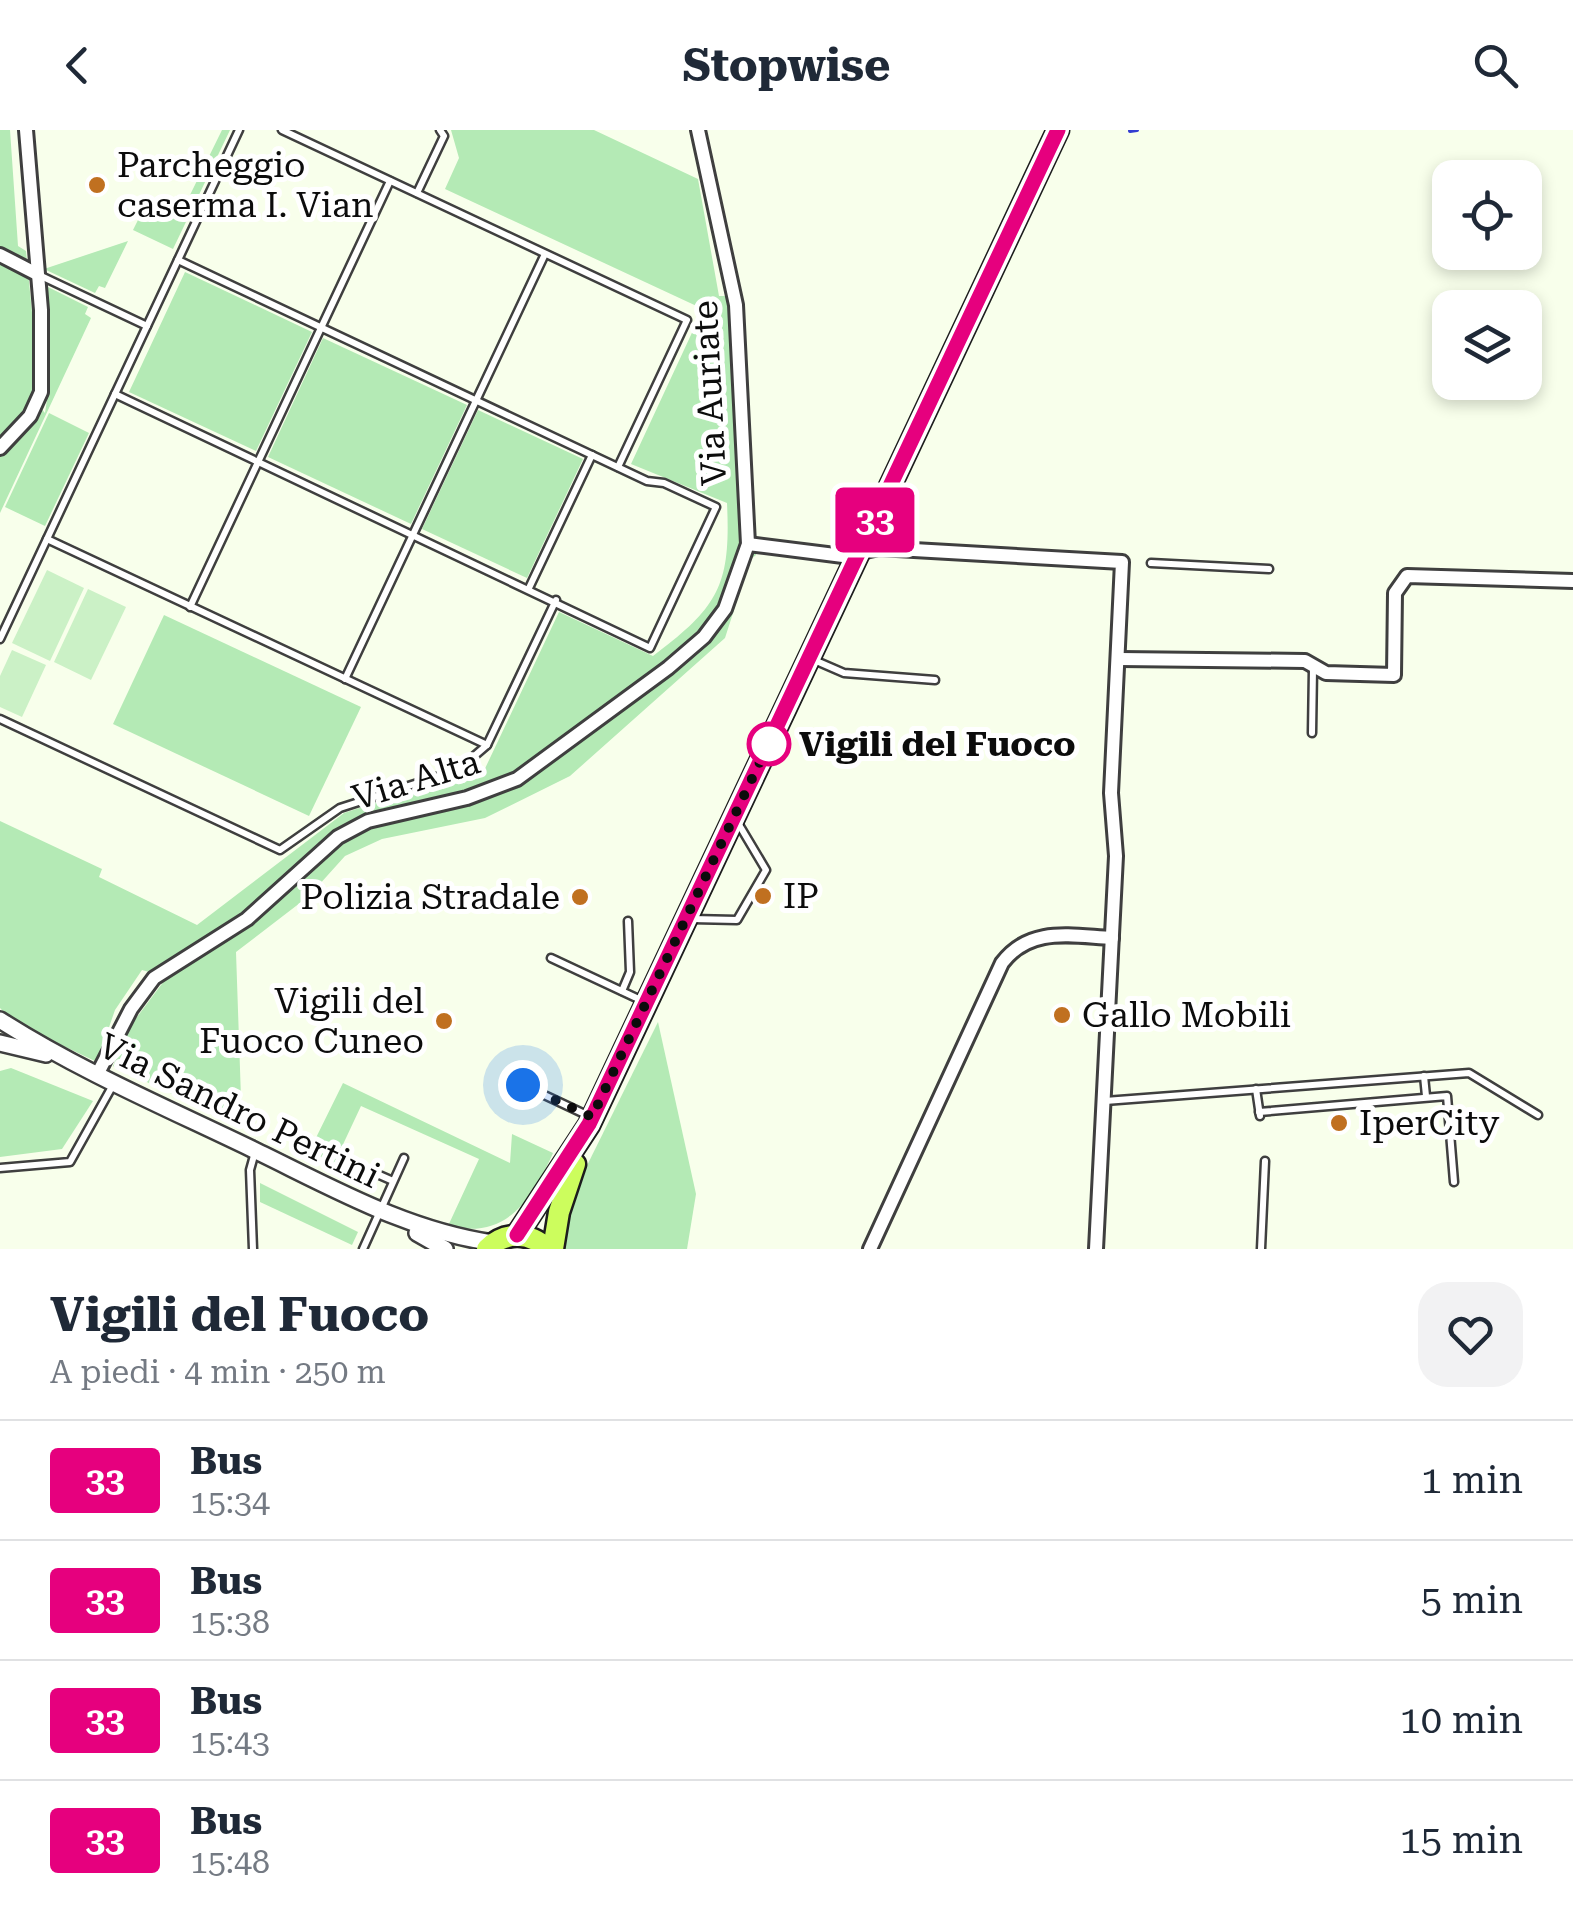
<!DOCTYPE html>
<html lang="it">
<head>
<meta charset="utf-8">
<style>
	:root { --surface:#fff; --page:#f2f2f3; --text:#1f2937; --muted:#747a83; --line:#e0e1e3 }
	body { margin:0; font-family:"Roboto Serif",serif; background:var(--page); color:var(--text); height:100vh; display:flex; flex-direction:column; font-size:38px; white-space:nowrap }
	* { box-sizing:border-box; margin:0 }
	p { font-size:32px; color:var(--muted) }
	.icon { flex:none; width:55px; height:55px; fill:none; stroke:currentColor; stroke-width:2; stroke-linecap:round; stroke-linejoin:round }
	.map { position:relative; height:1119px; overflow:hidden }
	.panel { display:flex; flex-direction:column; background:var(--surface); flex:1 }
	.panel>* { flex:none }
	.badge { padding:0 20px; border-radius:8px; font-size:35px; line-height:65px }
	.buttons { position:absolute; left:1432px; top:30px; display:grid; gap:20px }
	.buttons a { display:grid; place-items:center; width:110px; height:110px; border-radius:20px; background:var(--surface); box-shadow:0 5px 15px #0003; font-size:50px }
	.you { position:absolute; width:50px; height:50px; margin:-25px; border:8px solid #fff; border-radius:50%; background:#1a73e8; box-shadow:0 0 0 15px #1a73e833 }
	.map>.badge { position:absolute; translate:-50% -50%; box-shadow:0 0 0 5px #fff }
	.round { display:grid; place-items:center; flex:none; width:105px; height:105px; border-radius:30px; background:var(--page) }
	.summary { display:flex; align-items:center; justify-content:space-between; height:170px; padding:0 50px }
	h1 { font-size:48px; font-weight:700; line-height:75px }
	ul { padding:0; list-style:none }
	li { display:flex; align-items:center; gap:30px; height:120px; padding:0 50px; border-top:2px solid var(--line) }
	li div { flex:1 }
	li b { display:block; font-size:38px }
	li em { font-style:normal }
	li .badge { min-width:110px; font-weight:700; text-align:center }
	header { display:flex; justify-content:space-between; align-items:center; height:130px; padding:0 50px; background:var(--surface); font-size:45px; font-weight:700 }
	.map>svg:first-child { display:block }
	.green { fill:#b4eab5 }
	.pitch { fill:#cbf1c6 }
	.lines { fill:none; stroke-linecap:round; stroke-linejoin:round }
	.stream { stroke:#333cd1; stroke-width:4 }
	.service-casing { stroke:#3f3f3f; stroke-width:11 }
	.minor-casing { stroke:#3f3f3f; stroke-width:18 }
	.tertiary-casing { stroke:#3f3f3f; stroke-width:20 }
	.primary-casing { stroke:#1d1d1d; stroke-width:25 }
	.service { stroke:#fff; stroke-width:6 }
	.minor { stroke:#fff; stroke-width:12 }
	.tertiary { stroke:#fff; stroke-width:15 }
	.primary { stroke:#ccfd5d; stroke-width:20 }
	.line-casing { stroke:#fff; stroke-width:22 }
	.line { stroke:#e6007e; stroke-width:15 }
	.walk { stroke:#0c0c0c; stroke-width:10; stroke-dasharray:0 18 }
	.poi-dot { fill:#c07020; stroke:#fff; stroke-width:4 }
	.stop-dot { fill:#fff; stroke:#e6007e; stroke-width:5 }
	.labels { text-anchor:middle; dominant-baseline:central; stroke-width:10; stroke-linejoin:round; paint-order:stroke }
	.poi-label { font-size:35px; fill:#0c0c0c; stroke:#fff; text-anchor:start }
	.street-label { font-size:35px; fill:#0c0c0c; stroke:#fff }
	.stop-label { font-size:35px; font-weight:bold; fill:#0c0c0c; stroke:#fff; text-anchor:start }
</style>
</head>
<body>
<header><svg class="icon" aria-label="back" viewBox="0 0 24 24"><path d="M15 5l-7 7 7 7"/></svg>Stopwise<svg class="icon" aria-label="search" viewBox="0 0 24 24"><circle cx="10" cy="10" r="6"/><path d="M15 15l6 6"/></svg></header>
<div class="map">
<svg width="1573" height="1119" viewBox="0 0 1573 1119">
	<rect width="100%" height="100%" fill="#f8ffeb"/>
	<g class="green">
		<polygon points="0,0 10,0 18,116 26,121 34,203 32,267 45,283 50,250 44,155 88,177 85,184 91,188 0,383"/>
		<polygon points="222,0 230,0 173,119 133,100 149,68 170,78 177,65 188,69"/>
		<path d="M451 0H594L698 49 719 166H739L756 425 750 430 725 508 570 646 485 688 382 709 345 726 309 766 236 822 242 997 113 936 128 899 167 847 142 840 115 880 97 932 13 892 0 878V691L102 739 99 747 197 795 344 683 468 642 481 647 559 482 653 526C718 477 731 456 727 373L631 334 703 179 445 59 459 28Z"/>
		<polygon points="128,111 105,158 99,156 95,163 44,139"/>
		<polygon points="185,142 312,202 256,321 129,262"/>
		<polygon points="323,208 467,275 411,394 268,327"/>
		<polygon points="478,280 583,329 527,448 422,399"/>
		<polygon points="49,283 89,303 45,396 5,377"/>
		<polygon points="164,485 361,577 309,686 113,594"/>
		<polygon points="658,892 696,1064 687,1119 561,1119 565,1080"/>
		<polygon points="11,938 93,971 62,1019 0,1027 0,941"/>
		<path d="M343 953 510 1033 512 1004 553 1023C532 1070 506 1110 448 1096L479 1029 361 976 331 1040 306 1028Z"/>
		<polygon points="260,1053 358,1102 352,1115 260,1072"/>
	</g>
	<g class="pitch">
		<polygon points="47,440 84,458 50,531 12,513"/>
		<polygon points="88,459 126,477 91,550 54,532"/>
		<polygon points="12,520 46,535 22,587 0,577 0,546"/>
	</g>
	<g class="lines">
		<polyline class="stream" points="1130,1 1137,0"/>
		<defs>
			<g id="service">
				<polyline points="282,0 687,190 618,337"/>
				<polyline points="417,63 444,6 440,0"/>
				<polyline points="41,146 147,196"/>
				<polyline points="115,264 650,518 716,377 664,353 647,351 178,130"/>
				<polyline points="47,409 487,615"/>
				<polyline points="1151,433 1269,439"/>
				<polyline points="529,458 592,325"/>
				<polyline points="190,477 390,51"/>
				<polyline points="0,509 239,0"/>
				<polyline points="814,530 844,543 935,550"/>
				<polyline points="345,549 545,124"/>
				<polyline points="0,589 280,720 340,678 458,640 487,615 556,470"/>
				<polyline points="1312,603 1313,539"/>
				<polyline points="692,789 737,790 766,740 738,693"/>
				<polyline points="551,828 645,872"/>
				<polyline points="622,861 630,842 628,791"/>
				<polyline points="1424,946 1426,966"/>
				<polyline points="523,955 591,987"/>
				<polyline points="1256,959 1260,986"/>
				<polyline points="1105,971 1469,943 1538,985"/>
				<polyline points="1259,982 1447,966 1454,1052"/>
				<polyline points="0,1038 70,1032 113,955"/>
				<polyline points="368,1040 393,1051"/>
				<polyline points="253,1119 250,1040 255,1022"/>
				<polyline points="363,1119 404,1028"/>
				<polyline points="1261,1119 1265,1031"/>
			</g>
			<g id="minor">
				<polyline points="0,125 35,143"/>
				<polyline points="0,318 30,286 41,262 41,180 26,0"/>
				<polyline points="748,414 843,426 879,418 1122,432 1111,663 1116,726 1096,1119"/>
				<polyline points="1120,529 1305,531 1326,543 1394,545 1395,463 1407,446 1573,451"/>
				<polyline points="97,945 131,879 154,848 247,789 338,707 368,691 467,668 517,649 668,538 704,507 725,479 748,414 736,175 698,0"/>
				<path d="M870 1119 1002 833C1030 796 1071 806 1112 808"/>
			</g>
			<g id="tertiary">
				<path d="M0 890C80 941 167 978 252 1019 331 1057 405 1100 493 1113"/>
				<polyline points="0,913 46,924"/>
				<polyline points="417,1103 445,1119"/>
			</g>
			<g id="primary">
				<polyline points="517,1105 589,995 1058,0"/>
				<path d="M487 1119C505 1101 530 1102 548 1119"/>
				<polyline points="553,1119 559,1082 575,1034"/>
			</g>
		</defs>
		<use href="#service" class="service-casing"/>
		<use href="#minor" class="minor-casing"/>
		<use href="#tertiary" class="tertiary-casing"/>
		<use href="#primary" class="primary-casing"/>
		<use href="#service" class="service"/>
		<use href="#minor" class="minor"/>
		<use href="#tertiary" class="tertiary"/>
		<use href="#primary" class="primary"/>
	</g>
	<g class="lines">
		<defs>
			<polyline id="line" points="517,1105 589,994 1058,0"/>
		</defs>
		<use href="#line" class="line-casing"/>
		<use href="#line" class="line"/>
		<polyline class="walk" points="523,955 592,987 775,600 769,614"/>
	</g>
	<g class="poi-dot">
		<circle cx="97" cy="55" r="10"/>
		<circle cx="763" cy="766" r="10"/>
		<circle cx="580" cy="767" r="10"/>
		<circle cx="1062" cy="885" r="10"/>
		<circle cx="444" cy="891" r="10"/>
		<circle cx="1339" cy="993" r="10"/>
	</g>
	<circle class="stop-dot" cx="769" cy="614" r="20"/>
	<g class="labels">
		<g class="poi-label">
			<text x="117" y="35">Parcheggio<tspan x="117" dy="40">caserma I. Vian</tspan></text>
			<text x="783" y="766">IP</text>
			<text x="560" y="767" text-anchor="end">Polizia Stradale</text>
			<text x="424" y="871" text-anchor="end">Vigili del<tspan x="424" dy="40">Fuoco Cuneo</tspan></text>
			<text x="1082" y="885">Gallo Mobili</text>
			<text x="1359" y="993">IperCity</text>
		</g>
		<g class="street-label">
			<text transform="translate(710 263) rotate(-93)">Via Auriate</text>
			<text transform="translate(416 650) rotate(-17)">Via Alta</text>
			<text transform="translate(239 981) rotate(26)">Via Sandro Pertini</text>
		</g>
		<g class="stop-label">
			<text x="799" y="614">Vigili del Fuoco</text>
		</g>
	</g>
</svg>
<div class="buttons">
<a><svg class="icon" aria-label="locate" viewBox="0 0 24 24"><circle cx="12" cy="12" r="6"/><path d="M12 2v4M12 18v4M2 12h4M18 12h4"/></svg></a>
<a><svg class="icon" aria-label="layers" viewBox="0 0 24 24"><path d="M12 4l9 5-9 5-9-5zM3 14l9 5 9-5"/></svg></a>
</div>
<div class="you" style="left:523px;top:955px"></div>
<b class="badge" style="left:875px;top:390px;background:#e6007e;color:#fff">33</b>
</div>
<section class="panel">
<div class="summary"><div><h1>Vigili del Fuoco</h1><p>A piedi · 4 min · 250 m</p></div><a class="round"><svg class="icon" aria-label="heart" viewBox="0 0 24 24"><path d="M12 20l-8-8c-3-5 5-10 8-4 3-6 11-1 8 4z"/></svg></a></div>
<ul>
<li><span class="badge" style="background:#e6007e;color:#fff">33</span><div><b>Bus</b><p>15:34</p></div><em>1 min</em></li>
<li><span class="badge" style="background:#e6007e;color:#fff">33</span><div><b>Bus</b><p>15:38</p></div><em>5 min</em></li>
<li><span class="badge" style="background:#e6007e;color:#fff">33</span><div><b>Bus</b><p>15:43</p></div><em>10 min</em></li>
<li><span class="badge" style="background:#e6007e;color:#fff">33</span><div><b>Bus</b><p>15:48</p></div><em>15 min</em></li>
</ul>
</section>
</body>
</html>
